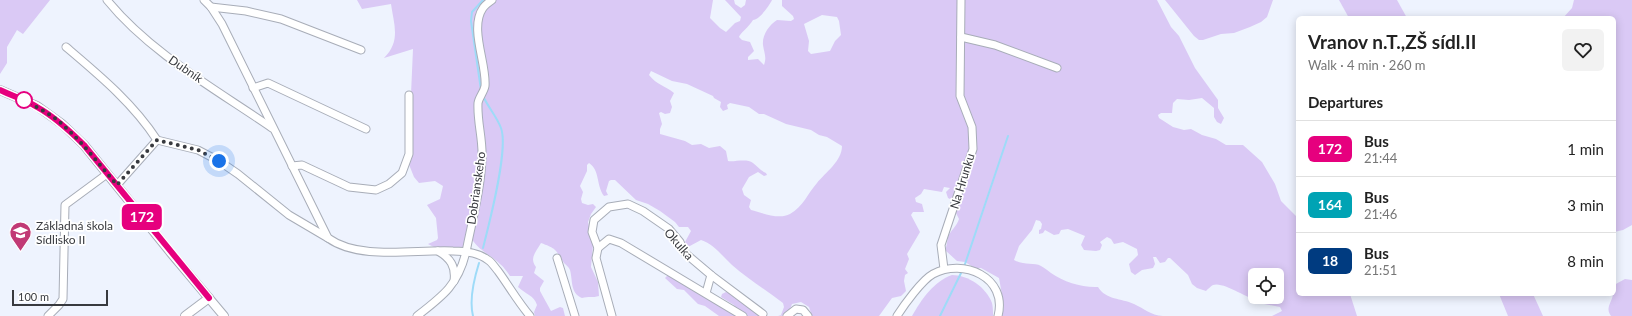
<!DOCTYPE html>
<html lang="en">
<head>
<meta charset="utf-8">
<style>
	:root { --surface:#fff; --page:#f2f2f2; --text:#222; --muted:#767676; --line:#e0e0e0 }
	body { margin:0; font-family:Lato,sans-serif; background:var(--page); color:var(--text); height:100vh; display:flex; flex-direction:column; font-size:15px; white-space:nowrap }
	* { box-sizing:border-box; margin:0 }
	p { font-size:13px; color:var(--muted) }
	.icon { flex:none; width:22px; height:22px; fill:none; stroke:currentColor; stroke-width:2; stroke-linecap:round; stroke-linejoin:round }
	.map { position:relative; flex:1; overflow:hidden }
	.drawer { position:absolute; left:1296px; top:16px; width:320px; height:280px; display:flex; flex-direction:column; background:var(--surface); border-radius:6px; box-shadow:0 2px 10px #0003 }
	.drawer>* { flex:none }
	.badge { padding:0 8px; border-radius:6px; font-size:14px; line-height:26px }
	.controls { position:absolute; left:1248px; top:268px; display:grid; gap:8px }
	.controls a { display:grid; place-items:center; width:36px; height:36px; border-radius:6px; background:var(--surface); box-shadow:0 2px 10px #0003; font-size:20px }
	.scale { position:absolute; left:12px; bottom:10px; width:96px; box-sizing:border-box; padding-left:4px; border:2px solid #383a3f; border-top:0; font-size:11px; line-height:14px; white-space:nowrap; color:#383a3f; -webkit-text-stroke:3px #fff; paint-order:stroke }
	.you { position:absolute; width:20px; height:20px; margin:-10px; border:3px solid #fff; border-radius:50%; background:#1a73e8; box-shadow:0 0 0 6px #1a73e833 }
	.map>.badge { position:absolute; translate:-50% -50%; box-shadow:0 0 0 2px #fff }
	h2 { padding:0 12px; font-size:15px; line-height:36px }
	.round { display:grid; place-items:center; flex:none; width:42px; height:42px; border-radius:6px; background:var(--page) }
	.summary { display:flex; align-items:center; justify-content:space-between; height:68px; padding:0 12px }
	h1 { font-size:19px; font-weight:700; line-height:30px }
	ul { padding:0; list-style:none }
	li { display:flex; align-items:center; gap:12px; height:56px; padding:0 12px; border-top:1px solid var(--line) }
	li div { flex:1 }
	li b { display:block; font-size:15px }
	li em { font-style:normal }
	li .badge { min-width:44px; font-weight:700; text-align:center }
	.map>svg:first-child { display:block }
	.green { fill:#dac9f5; fill-rule:evenodd }
	.lines { fill:none; stroke-linecap:round; stroke-linejoin:round }
	.stream { stroke:#9edbf8; stroke-width:2 }
	.minor-casing { stroke:#a8adb8; stroke-width:9 }
	.tertiary-casing { stroke:#a8adb8; stroke-width:10 }
	.minor { stroke:#fff; stroke-width:7 }
	.tertiary { stroke:#fff; stroke-width:8 }
	.line-casing { stroke:#fff; stroke-width:9 }
	.line { stroke:#e6007e; stroke-width:6 }
	.walk { stroke:#383a3f; stroke-width:4; stroke-dasharray:0 7.2 }
	.stop-dot { fill:#fff; stroke:#e6007e; stroke-width:2 }
	.labels { text-anchor:middle; dominant-baseline:central; stroke-width:3.5; stroke-linejoin:round; paint-order:stroke }
	.street-label { font-size:12px; fill:#383a3f; stroke:#fff }
	.poi-label { font-size:12px; fill:#383a3f; stroke:#fff; text-anchor:start }
</style>
</head>
<body>
<div class="map">
<svg width="1632" height="316" viewBox="0 0 1632 316">
	<rect width="100%" height="100%" fill="#eef3fe"/>
	<g class="green">
		<polygon points="0,0 50,0 23,34 17,30 7,47 7,63 0,74"/>
		<path d="M357 0H713L710 18 720 28 726 32 735 23 740 21 741 17 725 0H734L735 4 741 8 745 5 746 0H772C769 6 760 19 753 20 749 27 740 33 739 37L742 40 750 42 754 51 748 57V60L758 59 764 65C767 57 764 53 763 45 762 35 769 25 777 20L791 21 794 19 793 16 782 6V0H1157L1171 27 1179 36 1195 68 1218 100V108L1224 118 1221 124 1217 122 1214 117V108L1202 98 1189 100 1177 99 1173 103 1172 113H1161L1158 115 1159 118 1173 127 1184 130 1191 129 1202 135 1216 139 1226 145H1243L1262 162 1275 184 1281 201 1296 216 1298 221V294H1350L1357 316H1272L1282 311 1280 307 1259 303 1257 300C1248 299 1223 281 1213 285 1211 286 1208 289 1206 291L1197 288 1192 284 1188 275 1170 258H1168L1165 262 1160 263 1156 257H1153L1155 264 1153 268 1142 270 1135 275 1131 272 1129 264 1138 255 1137 249 1123 242 1114 244 1111 239 1107 237 1100 242 1102 245 1100 250 1096 251 1084 250 1081 245 1085 236 1068 229 1061 230 1059 234 1054 235 1045 230 1043 233 1039 234V230L1041 229 1042 224 1040 221 1036 220 1032 230 1019 246 1014 260C1024 266 1034 262 1041 266 1045 268 1048 271 1051 273 1064 282 1083 288 1098 287 1106 300 1121 298 1134 304 1145 309 1150 315 1163 316H1002L1004 306 999 278 981 268H975L965 262 957 261 945 250C947 246 947 241 948 237 950 231 957 226 959 219L954 209 959 203 960 199 956 195 950 199 948 198 946 192 950 188 944 187 942 192 924 189 921 194 915 198 916 202 922 204 924 212H913L911 215 920 232 907 254 909 259 905 269 908 273 905 275 904 281 906 291 901 296 892 298 879 316H812L809 307 801 302 792 304C789 312 788 316 778 316L781 315 784 307 783 303C766 290 748 279 732 265 722 256 714 244 701 240L688 247 685 242 691 231 688 227H679L675 222 660 211 648 204 636 200 615 180H611L609 181 606 191 608 195 604 196C596 185 600 170 589 163L587 165V171L580 186 583 192 581 199 582 203 588 205 593 204 596 207 591 214 588 222 593 245 591 267 598 282 599 296C593 298 588 296 582 298 570 293 573 281 570 270 569 267 566 265 564 263 555 249 557 249 541 243 536 252 529 258 536 267L534 273 544 281 540 288V291L551 311 560 307 563 308 565 316H535L534 312 537 305C534 295 525 294 518 287L523 276H510C507 272 504 267 500 264 491 255 478 250 472 239 469 241 466 246 463 247 452 253 438 250 428 244L437 240 438 238 436 218 427 205 440 199 443 186 435 181 419 183 414 177 408 162 413 49 384 58C401 41 394 25 391 4L362 9ZM822 15 837 17 839 21 841 35 835 41 830 51 811 54 808 51 809 41 804 24ZM651 71 672 81 687 84 713 96 714 98 721 102 720 107 723 111 728 109 727 105 730 103 749 107 759 114H764L786 124 811 130 819 135 827 137 842 146C842 161 825 173 817 183 808 193 803 207 790 214 779 220 763 213 751 210L749 207 751 200 744 195 742 189 749 177 758 172 764 176 767 175 766 173C760 170 758 167 753 163 747 158 735 162 728 161L726 151 720 146 709 148 701 144 692 145 685 141 660 134V129L662 124 659 113 661 112 665 114 670 113 672 107 670 101 674 93C664 85 657 85 649 75ZM1255 275H1277V297H1255Z"/>
		<polygon points="1165,0 1273,0 1267,17 1261,22 1250,27 1234,33 1221,34 1203,40 1199,40 1194,36"/>
		<polygon points="1339,0 1397,0 1407,18 1349,18"/>
		<polygon points="1574,0 1632,0 1632,225 1623,230 1614,232 1614,18 1563,18 1572,8"/>
		<polygon points="669,274 736,311 734,305 721,297 722,294 726,292 733,294 764,316 719,316 705,306 698,304 684,290 677,289 665,278"/>
		<path d="M952 275C968 275 986 287 992 303 993 307 993 312 993 316H912C921 300 934 281 952 275Z"/>
		<path d="M1625 279 1632 280V316H1611C1605 307 1612 303 1613 294H1614V285Z"/>
		<polygon points="1499,294 1533,294 1543,316 1508,316"/>
	</g>
	<g class="lines">
		<g class="stream">
			<polyline points="481,90 471,21 472,12 483,0"/>
			<path d="M483 96C488 107 497 117 501 128 509 149 489 224 483 248"/>
			<polyline points="964,267 1008,136"/>
			<path d="M473 316C469 300 474 279 479 263"/>
			<polyline points="940,316 962,271"/>
		</g>
		<defs>
			<g id="minor">
				<path d="M107 0C150 53 217 90 272 128"/>
				<path d="M204 0 211 7 222 24 328 238C360 261 415 249 453 251 465 251 478 252 488 260 492 262 495 268 498 271 509 286 518 302 530 316"/>
				<polyline points="211,7 246,11 281,19 361,50"/>
				<polyline points="961,37 995,45 1057,68"/>
				<path d="M66 47C99 75 133 103 157 140"/>
				<polyline points="253,88 268,83 366,129"/>
				<polyline points="292,166 302,165 349,187 376,190 389,184 402,173 409,154 409,95"/>
				<polyline points="117,185 157,140 198,150 219,161 238,174 289,215 328,238"/>
				<polyline points="598,248 609,239 621,243 743,316"/>
				<path d="M438 251C450 258 456 266 454 281"/>
				<polyline points="557,258 575,316"/>
				<polyline points="944,269 941,245 973,149 972,127 960,96 961,0"/>
				<polyline points="706,293 711,275"/>
				<polyline points="48,316 59,305 63,299 65,205 107,174"/>
				<path d="M417 316C443 296 458 285 466 252 472 221 481 189 482 158 483 139 477 122 478 103 479 97 484 92 485 86 487 64 469 28 483 8 485 5 489 2 492 0"/>
				<polyline points="612,316 596,258 598,248 592,232 594,220 609,207 628,204 643,211 669,229 680,242 685,253 711,275 763,314"/>
				<polyline points="787,316 796,309 803,310 808,316"/>
				<path d="M897 316C904 305 922 280 933 274 963 258 1008 277 998 316"/>
			</g>
			<g id="tertiary">
				<polyline points="0,90 37,106 62,124 84,145 171,253 224,316"/>
				<polyline points="185,316 209,298"/>
			</g>
		</defs>
		<use href="#minor" class="minor-casing"/>
		<use href="#tertiary" class="tertiary-casing"/>
		<use href="#minor" class="minor"/>
		<use href="#tertiary" class="tertiary"/>
	</g>
	<g class="lines">
		<defs>
			<path id="line" d="M0 90C12 96 26 100 37 107 55 117 69 130 84 145L209 298"/>
		</defs>
		<use href="#line" class="line-casing"/>
		<use href="#line" class="line"/>
		<path class="walk" d="M24 100C37 108 52 114 63 125 83 143 99 164 117 185L157 140 198 150 219 161"/>
	</g>
	<defs>
		<symbol id="school-pin" viewBox="-11 -11 22 30"><path d="M0 17L-7.5 6A9.5 9.5 0 1 1 7.5 6Z" fill="#c13975" stroke="#fff"/><path d="M0-5L7-2L0 1L-7-2ZM-4 1L0 2.5L4 1V4Q0 6-4 4Z" fill="#fff"/></symbol>
	</defs>
	<g fill-rule="evenodd">
		<use href="#school-pin" x="8" y="220" width="25" height="34"/>
	</g>
	<circle class="stop-dot" cx="24" cy="100" r="8"/>
	<g class="labels">
		<g class="street-label">
			<text transform="translate(186 69) rotate(34)">Dubník</text>
			<text transform="translate(962 181) rotate(-73)">Na Hrunku</text>
			<text transform="translate(476 188) rotate(-82)">Dobrianskeho</text>
			<text transform="translate(679 244) rotate(49)">Okulka</text>
		</g>
		<g class="poi-label">
			<text x="36" y="225">Základná škola<tspan x="36" dy="14">Sídlisko II</tspan></text>
		</g>
	</g>
</svg>
<div class="controls">
<a><svg class="icon" aria-label="locate" viewBox="0 0 24 24"><circle cx="12" cy="12" r="6"/><path d="M12 2v4M12 18v4M2 12h4M18 12h4"/></svg></a>
</div>
<div class="scale">100 m</div>
<div class="you" style="left:219px;top:161px"></div>
<b class="badge" style="left:142px;top:217px;background:#e6007e;color:#fff">172</b>
<section class="drawer">
<div class="summary"><div><h1>Vranov n.T.,ZŠ sídl.II</h1><p>Walk · 4 min · 260 m</p></div><a class="round"><svg class="icon" aria-label="heart" viewBox="0 0 24 24"><path d="M12 20l-8-8c-3-5 5-10 8-4 3-6 11-1 8 4z"/></svg></a></div>
<h2>Departures</h2>
<ul>
<li><span class="badge" style="background:#e6007e;color:#fff">172</span><div><b>Bus</b><p>21:44</p></div><em>1 min</em></li>
<li><span class="badge" style="background:#00a3b4;color:#fff">164</span><div><b>Bus</b><p>21:46</p></div><em>3 min</em></li>
<li><span class="badge" style="background:#003b80;color:#fff">18</span><div><b>Bus</b><p>21:51</p></div><em>8 min</em></li>
</ul>
</section>
</div>
</body>
</html>
